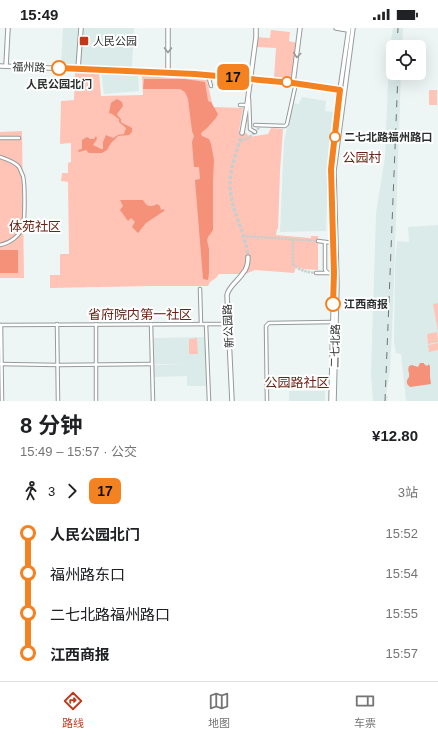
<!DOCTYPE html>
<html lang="zh">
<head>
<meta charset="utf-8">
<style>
	:root { --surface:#fff; --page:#f2f2f2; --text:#202124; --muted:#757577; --line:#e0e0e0; --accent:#c13718 }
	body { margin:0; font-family:Helvetica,"Noto Sans SC",sans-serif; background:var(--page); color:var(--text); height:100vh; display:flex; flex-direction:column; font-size:15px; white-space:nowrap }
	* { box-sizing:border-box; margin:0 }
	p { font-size:13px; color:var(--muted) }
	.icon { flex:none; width:22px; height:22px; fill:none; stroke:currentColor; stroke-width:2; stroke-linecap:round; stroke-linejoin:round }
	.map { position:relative; height:373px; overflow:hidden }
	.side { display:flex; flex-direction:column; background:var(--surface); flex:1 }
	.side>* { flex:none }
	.badge { padding:0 8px; border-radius:6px; font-size:14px; line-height:26px }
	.tools { position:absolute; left:386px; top:12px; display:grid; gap:8px }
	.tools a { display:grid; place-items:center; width:40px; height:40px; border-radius:6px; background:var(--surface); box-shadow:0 4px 16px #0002; font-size:20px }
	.map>.badge { position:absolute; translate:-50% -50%; box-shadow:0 0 0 2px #fff }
	.legs { display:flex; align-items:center; gap:6px; height:44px; padding:0 20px; font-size:13px }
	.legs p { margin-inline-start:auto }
	.headline { display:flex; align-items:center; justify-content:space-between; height:68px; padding:0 20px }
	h1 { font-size:22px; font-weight:700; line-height:30px }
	ul { padding:0 20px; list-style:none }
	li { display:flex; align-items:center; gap:14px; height:40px; font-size:15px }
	li i { display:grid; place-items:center; width:6px; height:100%; margin:0 5px; background:currentColor }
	li i::after { content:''; width:10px; height:10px; margin:-5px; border:3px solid; border-radius:50%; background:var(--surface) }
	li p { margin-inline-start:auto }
	li:first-child i { background:linear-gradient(#0000 50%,currentColor 0) }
	li:last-child i { background:linear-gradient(currentColor 50%,#0000 0) }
	.status { display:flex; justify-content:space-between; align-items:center; height:28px; padding:0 20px; background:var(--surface); direction:ltr }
	.status svg { height:11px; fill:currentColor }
	.menu { display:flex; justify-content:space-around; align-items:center; height:56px; border-top:1px solid var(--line); background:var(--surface); font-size:11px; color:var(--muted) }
	.menu a { display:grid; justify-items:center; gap:2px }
	.menu .on { color:var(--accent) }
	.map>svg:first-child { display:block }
	.built { fill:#daebe9 }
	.green { fill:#ffc4b6 }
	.water { fill:#f59079 }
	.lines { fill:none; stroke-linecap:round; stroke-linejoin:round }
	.street-tunnel { stroke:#c7cecd; stroke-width:2.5; stroke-dasharray:2.5 1; stroke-linecap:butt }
	.secondary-tunnel { stroke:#c7cecd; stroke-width:3.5; stroke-dasharray:3.5 2; stroke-linecap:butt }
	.street-casing { stroke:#949b9a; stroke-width:4.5 }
	.secondary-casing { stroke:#949b9a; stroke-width:5.5 }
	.street { stroke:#fff; stroke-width:2.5 }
	.secondary { stroke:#fff; stroke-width:3.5 }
	.rail { stroke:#707474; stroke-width:1; stroke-dasharray:7 7; stroke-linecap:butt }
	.oneway { stroke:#969797 }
	.line-1-casing { stroke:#fff; stroke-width:9 }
	.line-1 { stroke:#f58220; stroke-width:6 }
	.poi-dot { fill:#c13718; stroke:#fff; stroke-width:1.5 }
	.stop-1-dot { fill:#fff; stroke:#f58220; stroke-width:2 }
	.labels { text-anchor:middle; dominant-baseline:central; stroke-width:4; stroke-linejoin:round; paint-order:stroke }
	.poi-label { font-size:11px; fill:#2c2f2f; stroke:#fff; text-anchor:start }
	.street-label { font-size:11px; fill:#2c2f2f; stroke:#fff }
	.stop-label { font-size:11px; font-weight:bold; fill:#2c2f2f; stroke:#fff; text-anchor:start }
	.quarter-label { font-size:13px; fill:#672416; stroke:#fff }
</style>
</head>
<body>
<div class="status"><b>15:49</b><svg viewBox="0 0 49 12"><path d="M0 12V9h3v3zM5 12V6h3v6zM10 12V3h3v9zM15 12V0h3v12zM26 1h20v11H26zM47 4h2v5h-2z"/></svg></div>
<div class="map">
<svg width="438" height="373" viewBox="0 0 438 373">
	<rect width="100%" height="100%" fill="#eef6f5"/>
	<g class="built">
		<polygon points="63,0 134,0 132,40 61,37"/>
		<polygon points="393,0 403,0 402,19 393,19 393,45 401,45 392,306 390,341 386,368 388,368 387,373 373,373 371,345 376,185 385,129 389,26"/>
		<polygon points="101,43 138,45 139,63 104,66"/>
		<polygon points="302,69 326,73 325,83 334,84 329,112 326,203 280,204 284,113 293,75 299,76"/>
		<polygon points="438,197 438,373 406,373 401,326 396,325 394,316 395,236 397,213 409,214 408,199"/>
		<polygon points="205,309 206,358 187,358 187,348 154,349 154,337 185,336 154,336 154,310"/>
		<rect x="289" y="363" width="36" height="10"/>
	</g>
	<g class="green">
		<polygon points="271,2 290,4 289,13 297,15 292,52 274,50 276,20 256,19 256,9 270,10"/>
		<polygon points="99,43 101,68 143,67 142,48 207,52 213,79 243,80 239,103 246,105 250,109 268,106 271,100 283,101 280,143 278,201 277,201 276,207 311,210 311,208 318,208 318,242 303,241 296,239 294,245 255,242 245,246 219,246 216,250 210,254 208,258 152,258 50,260 50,247 60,247 60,226 69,226 68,154 61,153 62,145 68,145 68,135 71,134 71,115 60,116 61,73 74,72 75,44"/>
		<rect x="429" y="62" width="8" height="15"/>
		<polygon points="22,103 24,250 0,250 0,104"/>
		<polygon points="438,275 438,303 433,276"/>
		<polygon points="437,304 438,314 428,316 427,306"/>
		<polygon points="197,310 198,326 189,326 189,311"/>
		<polygon points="438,315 438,322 429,324 428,317"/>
	</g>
	<g class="water">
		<polygon points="144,51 185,51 205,54 208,73 211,74 218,86 216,90 207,100 201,105 202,108 209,111 211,116 214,132 213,152 213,202 208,209 207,212 209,221 209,245 208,252 203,251 195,152 200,151 199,139 194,139 192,114 194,108 192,103 188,71 185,64 180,61 143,61"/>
		<path d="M117 71 122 74 123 78 117 86 118 88 121 91V94C124 97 128 97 132 100V104L129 107 118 108 111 115 107 122 102 125H89L86 122 79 124 78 122 82 121V112L87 109 90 111H94L96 108 97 111 93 117 101 121H103V114L106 107 113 110 118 107 124 106 126 100 119 94V91C115 89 114 86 109 85L111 75 112 74Z"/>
		<path d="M120 172H143C146 178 150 180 157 176L160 178 161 182 164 181V183L146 195 138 205 132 199 135 194 131 190 128 193 120 182 123 178Z"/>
		<rect x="0" y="222" width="18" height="23"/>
		<path d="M420 335H424V336L427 338 428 337V336L430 338V349L431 356 410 359C406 356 406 353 409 349 410 344 407 343 409 338L412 337 418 339Z"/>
	</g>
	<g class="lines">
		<g class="street-tunnel">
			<path d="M240 113C248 112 256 104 261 97"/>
			<polyline points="243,208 318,213"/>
			<path d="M293 211V236C300 243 307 244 316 245"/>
		</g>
		<path class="secondary-tunnel" d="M242 105C238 121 230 139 230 156 230 182 246 204 248 229"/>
		<defs>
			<g id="street">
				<polyline points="208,47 211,58"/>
				<polyline points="249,71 250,98 250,101 255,104"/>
				<polyline points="240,77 247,77"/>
				<polyline points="255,97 285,98 287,96 296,55"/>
				<polyline points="0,110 19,110"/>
				<path d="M0 129C6 131 15 134 19 139 20 141 22 146 23 148 25 156 25 190 23 198 20 208 10 215 0 217"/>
				<polyline points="318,213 333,215"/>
				<polyline points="325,214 325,242 328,245"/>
				<polyline points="316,245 334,245"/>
				<polyline points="200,261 201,296"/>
				<polyline points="57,296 58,373"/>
				<polyline points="96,296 96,373"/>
				<polyline points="151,296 153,373"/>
				<polyline points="206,296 209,373"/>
				<polyline points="0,297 228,296"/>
				<polyline points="1,297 2,373"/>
				<polyline points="0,336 58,337 152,336"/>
				<polyline points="267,373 266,298 269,295 333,294"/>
			</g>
			<g id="secondary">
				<polyline points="336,0 348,2"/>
				<polyline points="0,38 195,46 296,55 341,62"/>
				<polyline points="6,38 8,0"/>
				<polyline points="78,41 81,0"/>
				<polyline points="168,45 168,0"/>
				<polyline points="293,55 300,0"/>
				<polyline points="242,105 247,77 256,9 256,0"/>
				<path d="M232 373 227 267C229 258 238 253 243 245 247 241 248 235 248 229"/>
				<polyline points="331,373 334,245 331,141 340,62 349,0"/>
				<polyline points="334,373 337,256 334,143 353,0"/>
			</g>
		</defs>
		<use href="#street" class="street-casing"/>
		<use href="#secondary" class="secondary-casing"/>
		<use href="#street" class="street"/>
		<use href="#secondary" class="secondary"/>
		<g class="rail">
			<polyline points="397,19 398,0"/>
			<polyline points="385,373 398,45"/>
		</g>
	</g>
	<defs><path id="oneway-chevron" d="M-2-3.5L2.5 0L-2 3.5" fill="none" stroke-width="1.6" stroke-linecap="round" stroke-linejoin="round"/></defs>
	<g class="oneway">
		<use href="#oneway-chevron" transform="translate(168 22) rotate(91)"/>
		<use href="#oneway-chevron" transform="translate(297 27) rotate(98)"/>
	</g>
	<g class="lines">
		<defs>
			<polyline id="line-1" points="59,40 195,46 293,55 340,62 331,141 334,245 333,276"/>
		</defs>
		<use href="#line-1" class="line-1-casing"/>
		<use href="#line-1" class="line-1"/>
	</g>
	<rect class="poi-dot" x="79" y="8" width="10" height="10" rx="2"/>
	<g class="stop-1-dot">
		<circle cx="59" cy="40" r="7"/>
		<circle cx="287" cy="54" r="5"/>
		<circle cx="335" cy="109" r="5"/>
		<circle cx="333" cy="276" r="7"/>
	</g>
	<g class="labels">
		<g class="poi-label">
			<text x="93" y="13">人民公园</text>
		</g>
		<g class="street-label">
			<text transform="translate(29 39) rotate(2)">福州路</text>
			<text transform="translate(228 298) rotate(-93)">新公园路</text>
			<text transform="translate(335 318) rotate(-89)">二七北路</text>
		</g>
		<g class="stop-label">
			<text x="59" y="56" text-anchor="middle">人民公园北门</text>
			<text x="344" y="109">二七北路福州路口</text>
			<text x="344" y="276">江西商报</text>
		</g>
		<g class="quarter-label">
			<text x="362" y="129">公园村</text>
			<text x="35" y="198">体苑社区</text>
			<text x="140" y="286">省府院内第一社区</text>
			<text x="297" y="354">公园路社区</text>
		</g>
	</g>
</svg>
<div class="tools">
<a><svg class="icon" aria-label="locate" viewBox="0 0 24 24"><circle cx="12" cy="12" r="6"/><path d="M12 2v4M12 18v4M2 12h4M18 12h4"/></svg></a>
</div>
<b class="badge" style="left:233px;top:49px;background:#f58220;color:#111">17</b>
</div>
<section class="side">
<div class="headline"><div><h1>8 分钟</h1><p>15:49 – 15:57 · 公交</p></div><b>¥12.80</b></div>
<div class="legs"><svg class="icon" aria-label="walk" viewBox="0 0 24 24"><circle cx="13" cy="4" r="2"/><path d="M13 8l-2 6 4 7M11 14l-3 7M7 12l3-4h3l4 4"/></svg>3<svg class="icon" aria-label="forward" viewBox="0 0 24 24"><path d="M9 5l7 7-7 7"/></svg><b class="badge" style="background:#f58220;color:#111">17</b><p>3站</p></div>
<ul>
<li><i style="color:#f58220"></i><b>人民公园北门</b><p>15:52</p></li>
<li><i style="color:#f58220"></i><span>福州路东口</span><p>15:54</p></li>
<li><i style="color:#f58220"></i><span>二七北路福州路口</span><p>15:55</p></li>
<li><i style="color:#f58220"></i><b>江西商报</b><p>15:57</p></li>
</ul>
</section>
<nav class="menu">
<a class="on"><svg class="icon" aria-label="directions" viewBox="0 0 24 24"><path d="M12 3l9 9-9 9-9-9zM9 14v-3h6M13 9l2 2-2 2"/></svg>路线</a>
<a><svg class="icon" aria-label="map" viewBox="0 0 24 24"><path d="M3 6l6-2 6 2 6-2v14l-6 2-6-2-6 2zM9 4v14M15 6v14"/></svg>地图</a>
<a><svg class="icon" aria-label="tickets" viewBox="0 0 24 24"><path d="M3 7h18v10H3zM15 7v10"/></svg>车票</a>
</nav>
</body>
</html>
